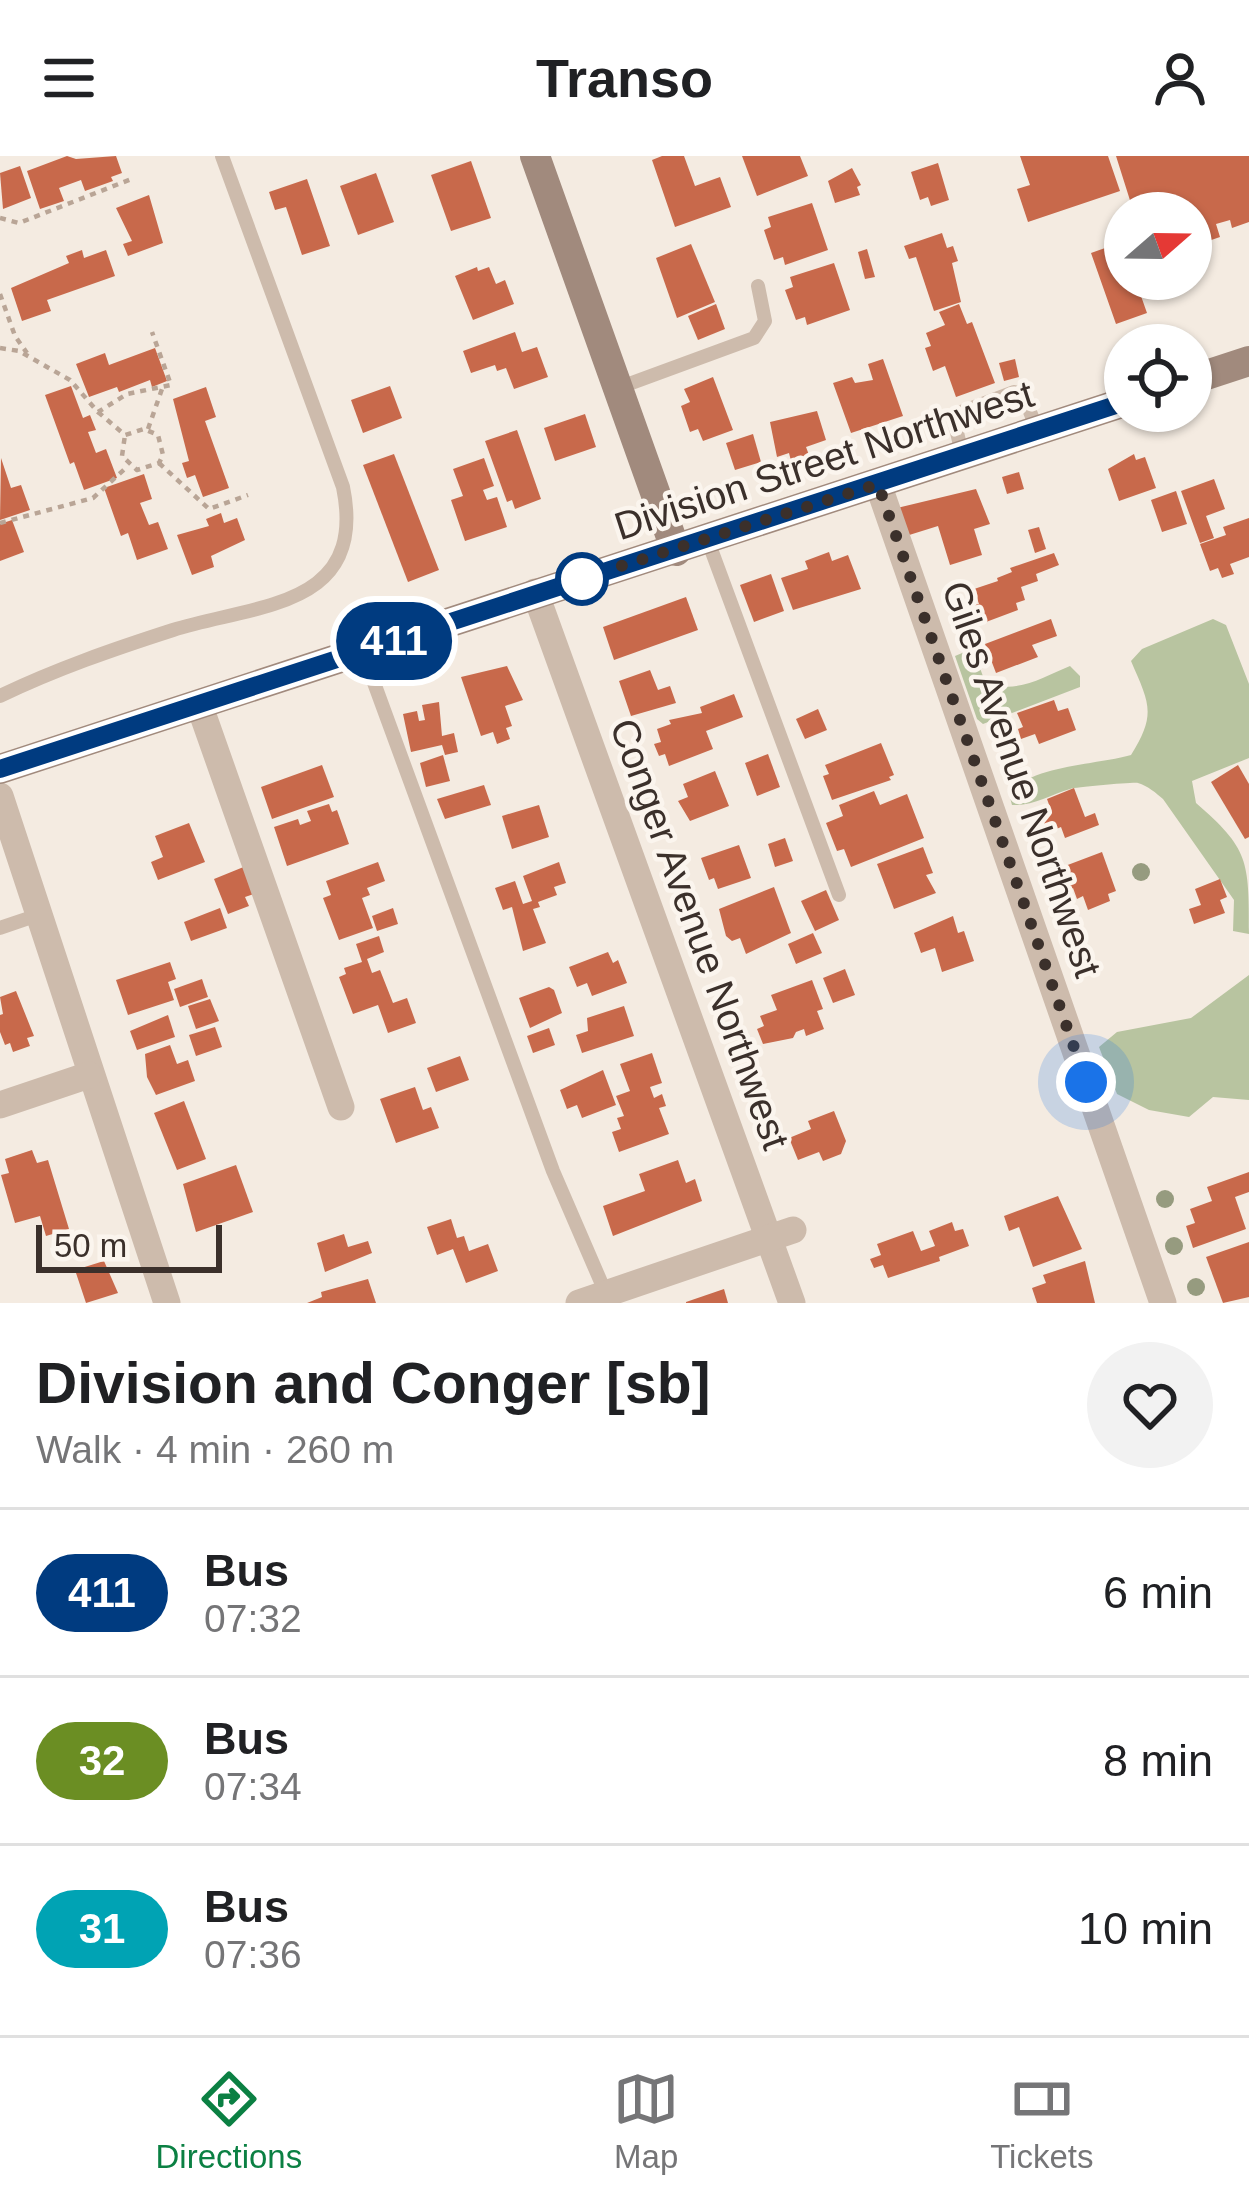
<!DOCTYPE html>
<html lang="en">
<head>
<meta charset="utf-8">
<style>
	:root { --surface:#fff; --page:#f2f2f2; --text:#202124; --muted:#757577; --line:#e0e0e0; --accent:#0b8043 }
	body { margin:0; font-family:Arial,sans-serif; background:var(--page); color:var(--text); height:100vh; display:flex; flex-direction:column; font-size:45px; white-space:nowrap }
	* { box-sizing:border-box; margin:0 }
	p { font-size:39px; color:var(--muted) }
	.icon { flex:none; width:66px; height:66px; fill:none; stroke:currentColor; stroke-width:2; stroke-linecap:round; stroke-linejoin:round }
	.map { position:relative; height:1147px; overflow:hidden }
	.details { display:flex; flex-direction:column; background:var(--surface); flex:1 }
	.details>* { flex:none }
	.badge { padding:0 24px; border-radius:39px; font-size:42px; line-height:78px }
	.needle { width:78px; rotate:70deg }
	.buttons { position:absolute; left:1104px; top:36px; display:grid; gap:24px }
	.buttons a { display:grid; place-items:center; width:108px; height:108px; border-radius:50%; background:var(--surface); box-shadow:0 3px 9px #0004; font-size:60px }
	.scale { position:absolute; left:36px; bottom:30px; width:186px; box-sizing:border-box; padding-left:12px; border:6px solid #3b302b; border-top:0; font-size:33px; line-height:42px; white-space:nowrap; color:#3b302b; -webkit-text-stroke:9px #fbf5ee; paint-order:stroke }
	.you { position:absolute; width:60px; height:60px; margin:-30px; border:9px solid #fff; border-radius:50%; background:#1a73e8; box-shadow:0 0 0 18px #1a73e833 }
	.map>.badge { position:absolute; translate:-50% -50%; box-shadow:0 0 0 6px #fff }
	.round { display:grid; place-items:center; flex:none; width:126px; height:126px; border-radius:63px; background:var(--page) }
	.head { display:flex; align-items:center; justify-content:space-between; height:204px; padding:0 36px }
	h1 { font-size:57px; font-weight:800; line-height:90px }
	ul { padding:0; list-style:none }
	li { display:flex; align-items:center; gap:36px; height:168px; padding:0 36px; border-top:3px solid var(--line) }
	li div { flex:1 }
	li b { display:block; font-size:45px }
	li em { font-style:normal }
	li .badge { min-width:132px; font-weight:700; text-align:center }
	header { display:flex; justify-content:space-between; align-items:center; height:156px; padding:0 36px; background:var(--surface); font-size:54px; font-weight:800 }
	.tab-bar { display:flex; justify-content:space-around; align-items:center; height:168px; border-top:3px solid var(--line); background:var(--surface); font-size:33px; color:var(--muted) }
	.tab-bar a { display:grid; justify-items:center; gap:6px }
	.tab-bar .active { color:var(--accent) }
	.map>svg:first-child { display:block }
	.green { fill:#b8c4a0 }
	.building { fill:#c8694b }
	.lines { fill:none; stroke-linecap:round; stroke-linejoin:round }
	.path { stroke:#b9a596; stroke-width:4.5; stroke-dasharray:6 6; stroke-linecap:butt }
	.lane { stroke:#cdbbac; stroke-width:14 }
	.street { stroke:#cdbbac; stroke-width:27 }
	.secondary { stroke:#a18a7d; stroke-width:30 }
	.tree { fill:#969b7f }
	.line-casing { stroke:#fff; stroke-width:27 }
	.line { stroke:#003b80; stroke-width:18 }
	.walk { stroke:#3b302b; stroke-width:12; stroke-dasharray:0 21.6 }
	.stop-dot { fill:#fff; stroke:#003b80; stroke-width:6 }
	.labels { text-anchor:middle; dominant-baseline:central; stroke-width:9; stroke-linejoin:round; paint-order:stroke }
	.street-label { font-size:39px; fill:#3b302b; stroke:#fbf5ee }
</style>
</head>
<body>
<header><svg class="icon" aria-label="menu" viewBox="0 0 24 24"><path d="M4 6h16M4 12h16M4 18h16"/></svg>Transo<svg class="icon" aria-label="person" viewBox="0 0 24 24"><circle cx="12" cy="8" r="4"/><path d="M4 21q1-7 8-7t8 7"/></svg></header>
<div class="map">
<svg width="1249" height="1147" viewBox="0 0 1249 1147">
	<rect width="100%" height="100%" fill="#f4ebe1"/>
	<g class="green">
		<path d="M1213 463 1226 469 1249 528V602L1192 625 1196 647C1249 693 1249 704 1249 778L1233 775 1234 744 1163 643C1156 637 1148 630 1138 627 1134 626 1076 631 1070 633 1050 639 1033 650 1012 649L1009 638C1030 609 1097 609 1131 599 1157 558 1149 547 1131 505L1142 493Z"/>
		<path d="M967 495 975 498 985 526C1016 539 1041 522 1070 510L1080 520V531L983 568 977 563 955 500Z"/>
		<polygon points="1249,819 1249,944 1213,941 1189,961 1149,954 1117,938 1099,891 1117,876 1191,862"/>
	</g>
	<g class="building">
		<polygon points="67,0 76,3 116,0 122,17 111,21 113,25 85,35 81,24 59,32 64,45 40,53 27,15"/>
		<polygon points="662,0 684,0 695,30 720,21 731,51 675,71 652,4"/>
		<polygon points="742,0 800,0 808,20 757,40"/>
		<polygon points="1020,0 1108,0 1120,35 1028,66 1017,33 1030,29"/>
		<polygon points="1116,0 1249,0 1249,66 1232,72 1230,64 1216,68 1220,81 1191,91 1191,57 1134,57"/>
		<polygon points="471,5 491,62 451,75 431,19"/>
		<polygon points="938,7 949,44 931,50 928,41 920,44 911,16"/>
		<polygon points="20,10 31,42 3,53 0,17"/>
		<polygon points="852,12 861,29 857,31 860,39 835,47 828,25"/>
		<polygon points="376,17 394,66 358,79 340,30"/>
		<polygon points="307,23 330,90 302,99 286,51 275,54 269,36"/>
		<polygon points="149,39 163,87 128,100 123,88 132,85 116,52"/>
		<polygon points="812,47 828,94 785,109 783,101 774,104 764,74 771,71 768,61"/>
		<polygon points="942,77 947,92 953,90 958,105 952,107 961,146 934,155 916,101 909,103 904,90"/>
		<polygon points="1122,86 1125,123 1135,123 1147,157 1116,168 1091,97"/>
		<polygon points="691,88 715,146 677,162 656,102"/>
		<polygon points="867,93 875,121 865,123 858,96"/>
		<polygon points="82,94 84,102 106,94 115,120 47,144 51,155 22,165 11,132 69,107 66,100"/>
		<polygon points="834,107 850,154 807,169 805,161 796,164 785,134 793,131 790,121"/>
		<polygon points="477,111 478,115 489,111 496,128 505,124 514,148 473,164 455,120"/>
		<polygon points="716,148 725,173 698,184 688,160"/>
		<polygon points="959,148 967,168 972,166 995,227 956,241 945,210 933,215 925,192 931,190 926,177 945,169 939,156"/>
		<polygon points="515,176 522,196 537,191 548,221 514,233 506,212 497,215 495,209 471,217 463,195"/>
		<polygon points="155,192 167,225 152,231 150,224 119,236 117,231 89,241 76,208 105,197 109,209"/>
		<polygon points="883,203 903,260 851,277 833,227 852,221 855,227 873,224 868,208"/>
		<polygon points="1015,203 1019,221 1004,225 999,207"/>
		<polygon points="713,221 733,274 703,285 698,273 690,276 681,250 690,246 684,233"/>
		<polygon points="71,230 83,262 90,259 96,274 88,276 96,297 106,293 117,322 84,334 74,306 70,308 45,239"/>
		<polygon points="390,230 402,262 363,277 351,244"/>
		<polygon points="206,231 216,261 205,265 229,332 203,341 195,319 187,322 182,307 189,305 173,243"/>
		<polygon points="817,255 826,284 806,291 809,299 791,305 789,297 777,301 770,266"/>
		<polygon points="585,258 596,291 555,305 544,272"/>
		<polygon points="517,274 541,343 515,353 512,344 507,346 485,285"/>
		<polygon points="753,278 761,306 735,314 726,287"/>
		<polygon points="394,298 439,414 408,426 363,309"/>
		<polygon points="1134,298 1136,304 1145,301 1156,332 1119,345 1108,313"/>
		<polygon points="1,302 11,332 21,329 30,354 0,364"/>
		<polygon points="484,302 494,330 483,334 487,344 497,341 507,371 465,385 451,344 463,340 453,313"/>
		<polygon points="1019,316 1024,333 1007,338 1002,321"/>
		<polygon points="144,318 152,343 140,347 149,369 158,366 168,393 137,404 128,377 121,380 104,332"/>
		<polygon points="1214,323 1225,353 1206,360 1214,382 1200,387 1181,335"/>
		<polygon points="976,333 990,368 974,373 982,399 950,409 938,370 906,380 897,352"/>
		<polygon points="1176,335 1187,368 1162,376 1151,344"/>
		<polygon points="221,357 224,367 237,362 245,384 211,400 214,411 192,419 177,379 209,370 206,363"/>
		<polygon points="1249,362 1249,401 1230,408 1234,418 1222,422 1218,412 1210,415 1200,388 1226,379 1223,371"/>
		<polygon points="12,364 24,396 0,405 0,368"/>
		<polygon points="1039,371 1046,393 1035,397 1028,374"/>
		<polygon points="829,396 832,405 848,399 861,433 793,454 781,422 808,413 805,405"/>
		<polygon points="1054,397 1059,409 1036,418 1038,425 1021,431 1025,444 1016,447 1018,454 986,466 984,460 977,462 973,449 979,448 974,433 998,425 997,422 1012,416 1010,412"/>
		<polygon points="771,418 784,455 754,466 740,429"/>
		<polygon points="686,441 698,474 614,504 603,471"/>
		<polygon points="1051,463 1057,480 1032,489 1038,501 996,517 985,488"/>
		<polygon points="507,510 523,544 505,550 512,570 506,572 510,583 497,588 493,576 481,580 461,521"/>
		<polygon points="650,514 658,534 670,530 676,547 631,560 619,525"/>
		<polygon points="734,538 743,561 706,575 713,593 669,610 665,598 659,600 654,588 661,586 657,573 671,568 669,564 702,557 700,551"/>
		<polygon points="1054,544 1058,555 1068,552 1076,574 1039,588 1035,578 1021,583 1018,573 1023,571 1017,557"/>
		<polygon points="439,546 442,580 454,577 458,596 445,599 442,589 411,596 403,558 417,555 419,565 425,564 422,549"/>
		<polygon points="818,553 827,574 805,583 796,563"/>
		<polygon points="881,587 894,619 889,621 891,624 832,644 823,620 829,618 825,609"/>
		<polygon points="768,598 780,631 757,640 745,607"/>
		<polygon points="443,599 450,625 426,631 420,607"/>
		<polygon points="322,609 334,641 272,663 261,631"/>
		<polygon points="1238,609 1249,628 1249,681 1245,683 1211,626"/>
		<polygon points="715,615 729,650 690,665 678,645 688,641 683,628"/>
		<polygon points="484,629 491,649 445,663 437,643"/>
		<polygon points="1074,632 1085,661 1095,657 1099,669 1065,682 1061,671 1047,677 1041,661 1052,657 1047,643"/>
		<polygon points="874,635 880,649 907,638 924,682 851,711 844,693 837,695 826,667 843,660 839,649"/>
		<polygon points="329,648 332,656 337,654 349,688 287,710 274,671 298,663 300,669 311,665 307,655"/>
		<polygon points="539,649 549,681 512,693 502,660"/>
		<polygon points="189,667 205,706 158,724 151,706 163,701 155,680"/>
		<polygon points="785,682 793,705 775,711 768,688"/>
		<polygon points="739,689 751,722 718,733 714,722 709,724 701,702"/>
		<polygon points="923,691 933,717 926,719 936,737 894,753 877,708"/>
		<polygon points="1102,696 1116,735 1108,738 1110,745 1088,754 1083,740 1077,743 1073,732 1068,735 1063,723 1069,721 1065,710"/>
		<polygon points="378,706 385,725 367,732 370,739 362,742 373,772 339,784 323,742 331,739 326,725"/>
		<polygon points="559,706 566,727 554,731 557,739 538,746 540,751 533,753 546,787 523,795 512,751 503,754 495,732 515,725 523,748 532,745 523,720"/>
		<polygon points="246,710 257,737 245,741 249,750 228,758 214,723"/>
		<polygon points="1220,723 1227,741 1220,744 1225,757 1194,768 1189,753 1201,749 1195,733"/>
		<polygon points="774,731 791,777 746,798 740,782 732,785 726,780 719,753"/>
		<polygon points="826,734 839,764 815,775 801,745"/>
		<polygon points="220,752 227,772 191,785 184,766"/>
		<polygon points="393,752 398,768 377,775 372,760"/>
		<polygon points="953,760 958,777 964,775 974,805 942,816 935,792 921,797 914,777"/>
		<polygon points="813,777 822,797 796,808 788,788"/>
		<polygon points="379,780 384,796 367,803 372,817 380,814 393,847 407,842 416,867 388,877 378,849 353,858 339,821 346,818 344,812 362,806 356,788"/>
		<polygon points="608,796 613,807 618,804 627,827 592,840 587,827 577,831 569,811"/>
		<polygon points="170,806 176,823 168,826 174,844 128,859 116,824"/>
		<polygon points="845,813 855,839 833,847 823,822"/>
		<polygon points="202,823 208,841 180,851 174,833"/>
		<polygon points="812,824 823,853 817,855 824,873 806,880 804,873 796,876 793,882 763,888 757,873 764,870 760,860 777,854 771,839"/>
		<polygon points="549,831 554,834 562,857 530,872 519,842"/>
		<polygon points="16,835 34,880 27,882 30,890 13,896 10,887 5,889 0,876 0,859 3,858 0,841"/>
		<polygon points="210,843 219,865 196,873 188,850"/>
		<polygon points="624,850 634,880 582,897 576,879 588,875 587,862"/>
		<polygon points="168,859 175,881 137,894 130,875"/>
		<polygon points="215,871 222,891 196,900 189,879"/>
		<polygon points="549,872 555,889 533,897 527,880"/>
		<polygon points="170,889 177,908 188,904 195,925 156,939 147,921 145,898"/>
		<polygon points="652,897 662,927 650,931 654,942 662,938 666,950 659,952 669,978 619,996 612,976 621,973 617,962 624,960 616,940 630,935 620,908"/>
		<polygon points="460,900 469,924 436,936 427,912"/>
		<polygon points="603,914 616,949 582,962 577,949 567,953 560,934"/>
		<polygon points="415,931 423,954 431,951 439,972 396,987 380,943"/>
		<polygon points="184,945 206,1003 177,1014 154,957"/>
		<polygon points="834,955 846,985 841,998 823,1005 819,996 798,1004 789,982 811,973 808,965"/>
		<polygon points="32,994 37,1007 48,1004 69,1073 46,1080 40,1060 15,1067 1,1019 9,1017 5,1003"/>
		<polygon points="678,1004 686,1027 695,1023 702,1045 613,1080 603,1050 645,1035 639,1018"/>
		<polygon points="236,1009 253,1056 196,1076 183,1028"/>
		<polygon points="1249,1016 1249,1036 1235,1041 1246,1073 1193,1092 1186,1070 1195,1067 1190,1053 1212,1045 1207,1031"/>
		<polygon points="1058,1040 1082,1093 1033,1111 1019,1071 1009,1075 1004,1060"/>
		<polygon points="451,1063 457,1082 464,1080 469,1095 488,1088 498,1115 466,1127 453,1093 437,1099 427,1071"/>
		<polygon points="952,1066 955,1075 963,1073 969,1090 939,1101 940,1105 888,1122 883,1109 874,1112 870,1103 881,1099 877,1088 913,1075 921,1095 935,1090 929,1075"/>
		<polygon points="344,1078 348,1091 368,1085 372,1097 325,1116 317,1087"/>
		<polygon points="1249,1086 1249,1141 1223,1147 1206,1101"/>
		<polygon points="104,1105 118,1137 86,1147 75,1114"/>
		<polygon points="1085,1105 1095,1147 1037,1147 1032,1132 1046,1127 1043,1119"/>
		<polygon points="368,1123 376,1147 307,1147 322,1141 321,1136"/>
		<polygon points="724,1133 728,1147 686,1147 686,1146"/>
	</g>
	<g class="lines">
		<g class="path">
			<polyline points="0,62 19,67 134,22"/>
			<polyline points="0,138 15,180 27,197"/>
			<polyline points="0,192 19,195 70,224 98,256 127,238 171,229 152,176"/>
			<polyline points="98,256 125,279 144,273 158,279 163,299 159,307 137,314 122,300 125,279"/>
			<polyline points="148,273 162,233"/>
			<polyline points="159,307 209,353 248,339"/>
			<polyline points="0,367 93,342 128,310"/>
		</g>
		<g class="lane">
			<polyline points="618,232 754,182 765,165 758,130"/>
			<polyline points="962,298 953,259 1014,236 1023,238 1038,276"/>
			<polyline points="708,385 839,739"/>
			<polyline points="362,494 553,1015 607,1140"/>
			<path d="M0 540C56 513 114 493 173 474 255 448 368 453 343 331L222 0"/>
			<polyline points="0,772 38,759"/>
		</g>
		<g class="street">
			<polyline points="878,328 1163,1147"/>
			<polyline points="535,436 792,1147"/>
			<polyline points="199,548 341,951"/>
			<polyline points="0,640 167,1147"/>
			<polyline points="0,949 89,919"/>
			<polyline points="579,1147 793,1074"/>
		</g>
		<g class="secondary">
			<polyline points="535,0 676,395"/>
			<polyline points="1191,224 1249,205"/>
			<polyline points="0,613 1125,246"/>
		</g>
	</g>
	<g class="tree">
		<circle cx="1141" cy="716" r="9"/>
		<circle cx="1165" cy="1043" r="9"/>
		<circle cx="1174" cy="1090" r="9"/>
		<circle cx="1196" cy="1131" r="9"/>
	</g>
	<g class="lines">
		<defs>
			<polyline id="line" points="0,613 1125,246"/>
		</defs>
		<use href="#line" class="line-casing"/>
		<use href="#line" class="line"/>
		<polyline class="walk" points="582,423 571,426 878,328 1086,926"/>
	</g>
	<circle class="stop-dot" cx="582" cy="423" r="24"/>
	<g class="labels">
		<g class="street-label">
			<text transform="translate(824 304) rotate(-18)">Division Street Northwest</text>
			<text transform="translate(1022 623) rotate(71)">Giles Avenue Northwest</text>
			<text transform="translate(700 778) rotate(70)">Conger Avenue Northwest</text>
		</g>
	</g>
</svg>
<div class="buttons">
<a><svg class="needle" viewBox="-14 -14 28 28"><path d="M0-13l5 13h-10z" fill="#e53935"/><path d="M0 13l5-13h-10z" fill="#757577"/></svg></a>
<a><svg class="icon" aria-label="locate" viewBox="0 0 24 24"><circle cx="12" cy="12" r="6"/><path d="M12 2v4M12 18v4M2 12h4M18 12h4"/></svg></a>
</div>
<div class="scale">50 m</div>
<div class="you" style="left:1086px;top:926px"></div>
<b class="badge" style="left:394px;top:485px;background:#003b80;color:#fff">411</b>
</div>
<section class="details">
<div class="head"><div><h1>Division and Conger [sb]</h1><p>Walk · 4 min · 260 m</p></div><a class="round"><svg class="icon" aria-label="heart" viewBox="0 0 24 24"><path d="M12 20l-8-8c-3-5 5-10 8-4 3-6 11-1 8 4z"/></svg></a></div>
<ul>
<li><span class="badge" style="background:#003b80;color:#fff">411</span><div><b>Bus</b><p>07:32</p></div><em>6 min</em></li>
<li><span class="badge" style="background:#6b8e23;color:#fff">32</span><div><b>Bus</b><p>07:34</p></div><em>8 min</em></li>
<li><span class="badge" style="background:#00a3b4;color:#fff">31</span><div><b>Bus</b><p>07:36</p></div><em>10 min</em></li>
</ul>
</section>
<nav class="tab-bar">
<a class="active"><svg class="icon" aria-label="directions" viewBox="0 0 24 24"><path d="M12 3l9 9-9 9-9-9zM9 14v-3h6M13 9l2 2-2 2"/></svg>Directions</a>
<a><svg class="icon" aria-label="map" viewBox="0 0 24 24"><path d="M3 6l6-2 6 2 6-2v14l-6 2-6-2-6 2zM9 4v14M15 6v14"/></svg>Map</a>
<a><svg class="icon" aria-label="tickets" viewBox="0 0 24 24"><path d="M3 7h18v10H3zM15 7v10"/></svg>Tickets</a>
</nav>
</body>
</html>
